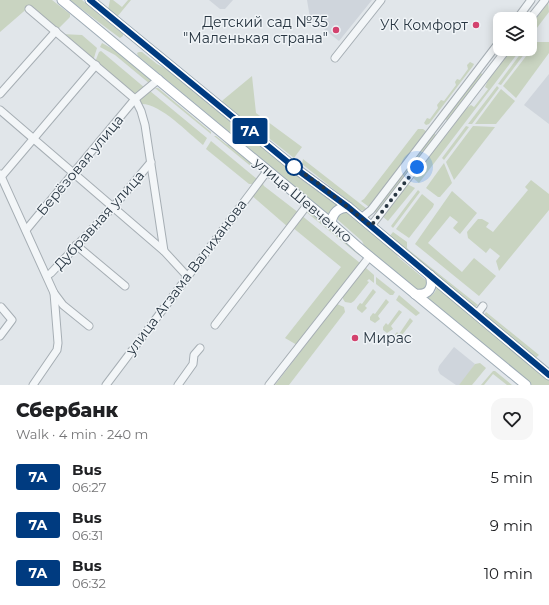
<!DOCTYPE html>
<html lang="en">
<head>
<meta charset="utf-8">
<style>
	:root { --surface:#fff; --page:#f6f6f6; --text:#202124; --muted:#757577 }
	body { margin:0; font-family:Montserrat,sans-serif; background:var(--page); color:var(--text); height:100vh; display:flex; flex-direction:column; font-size:15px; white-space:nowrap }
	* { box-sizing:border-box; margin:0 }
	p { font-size:13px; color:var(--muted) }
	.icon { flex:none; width:22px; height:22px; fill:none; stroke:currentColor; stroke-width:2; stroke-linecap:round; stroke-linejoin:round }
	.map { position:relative; height:385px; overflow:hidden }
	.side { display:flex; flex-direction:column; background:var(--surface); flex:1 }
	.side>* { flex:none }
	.badge { padding:0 8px; border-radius:3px; font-size:14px; line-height:26px }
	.buttons { position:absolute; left:493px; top:12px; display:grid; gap:8px }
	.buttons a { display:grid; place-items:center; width:44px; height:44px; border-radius:8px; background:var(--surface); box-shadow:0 2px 10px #0003; font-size:20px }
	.you { position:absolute; width:20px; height:20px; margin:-10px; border:3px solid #fff; border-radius:50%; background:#1a73e8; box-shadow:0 0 0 6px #1a73e833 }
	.map>.badge { position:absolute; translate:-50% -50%; box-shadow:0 0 0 2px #fff }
	.round { display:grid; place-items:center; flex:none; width:42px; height:42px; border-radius:12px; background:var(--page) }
	.headline { display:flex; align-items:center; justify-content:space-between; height:68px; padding:0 16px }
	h1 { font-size:19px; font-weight:800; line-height:30px }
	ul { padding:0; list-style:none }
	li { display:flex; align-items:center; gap:12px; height:48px; padding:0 16px }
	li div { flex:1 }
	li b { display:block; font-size:15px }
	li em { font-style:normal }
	li .badge { min-width:44px; font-weight:700; text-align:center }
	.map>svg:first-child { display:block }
	.built { fill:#cfd5dc }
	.green { fill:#c9d4c1 }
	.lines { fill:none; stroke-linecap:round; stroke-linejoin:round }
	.minor-casing { stroke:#a6aeb4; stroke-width:9 }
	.major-casing { stroke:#9facb6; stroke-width:11 }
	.minor { stroke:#f3f6f8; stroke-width:7 }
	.major { stroke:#fff; stroke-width:9 }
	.line-casing { stroke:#fff; stroke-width:9 }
	.line { stroke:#003b80; stroke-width:6 }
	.walk { stroke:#283642; stroke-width:4; stroke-dasharray:0 7.2 }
	.poi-dot { fill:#d3426e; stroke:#f0f4f7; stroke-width:1.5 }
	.stop-dot { fill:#fff; stroke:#003b80; stroke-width:2 }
	.labels { text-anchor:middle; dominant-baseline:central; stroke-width:3; stroke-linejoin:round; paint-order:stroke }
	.poi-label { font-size:14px; fill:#283642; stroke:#f0f4f7; text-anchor:end }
	.street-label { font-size:14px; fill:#283642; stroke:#f0f4f7 }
</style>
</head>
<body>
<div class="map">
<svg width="549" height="385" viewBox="0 0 549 385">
	<rect width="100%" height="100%" fill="#e1e6ea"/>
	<g class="built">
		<polygon points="209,0 233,0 225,9 220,9"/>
		<polygon points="307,0 372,0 339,41 310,18"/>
		<polygon points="549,74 549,124 524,105"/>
		<polygon points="454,347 475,364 463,382 459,385 456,385 440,374 438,370 439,366"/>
	</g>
	<g class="green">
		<polygon points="0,0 52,0 70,14 70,17 57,30 30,6 0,32"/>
		<path d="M70 0H82L123 34V36L120 38C103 25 86 13 70 0Z"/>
		<polygon points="110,0 113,0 122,7 128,0 131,0 117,17 108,10"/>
		<polygon points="548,0 549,12 530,37 530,24"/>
		<polygon points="61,34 82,35 97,48 93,61"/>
		<polygon points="537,42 549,42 549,53 516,98 503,86"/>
		<polygon points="102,43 120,53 151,80 151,83 150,84 115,55 100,47"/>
		<polygon points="511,49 521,49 419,183 413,178 414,175 454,125 462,112 471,105 474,107 488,89 485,87 489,78"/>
		<polygon points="524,49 528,49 501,85 498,84"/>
		<polygon points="101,51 145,88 136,95 95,62 99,52"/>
		<polygon points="139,52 142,52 157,64 166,69 339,205 333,208 328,214 138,56 137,53"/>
		<polygon points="470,62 474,64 473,66 429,124 426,125 424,123 427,118 430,119 438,108 437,105 441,100 444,101 456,85 455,82 457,79 460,80 468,69 467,65"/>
		<polygon points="480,72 483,75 448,121 444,118"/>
		<polygon points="252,76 256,113 302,147 294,158 271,140 263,132 261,133 223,107 221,103 223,100"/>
		<polygon points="497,86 499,88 472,124 468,124"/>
		<polygon points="155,88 158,88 211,132 211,134"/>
		<polygon points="501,89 515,101 496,124 475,124"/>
		<path d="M150 91 207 138 203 145C188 133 160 103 141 104L139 102V99Z"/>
		<polygon points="466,126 469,127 444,160 442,158"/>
		<polygon points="473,126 495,127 454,180 446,162"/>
		<polygon points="418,129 423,129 427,132 369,207 361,201 364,199"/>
		<polygon points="434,133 436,135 376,213 374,210"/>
		<polygon points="214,136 216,136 226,144 234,147 255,166 253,168"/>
		<polygon points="211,141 257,179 252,184 249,184 206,149"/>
		<path d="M303 159 367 209C357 214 351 207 346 199L302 164Z"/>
		<polygon points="444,163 452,183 440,197 438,197 426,188"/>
		<polygon points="261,180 264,186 299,213 288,227 250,194"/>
		<polygon points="531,180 549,194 549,210 499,271 496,261 500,256 490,248 486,253 468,238 467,232 478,219 482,219 489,223 486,227 493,232 528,190 525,187"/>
		<polygon points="407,184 415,188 388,221 382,216"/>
		<polygon points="418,190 420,192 393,228 391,226"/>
		<polygon points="452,191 477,213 460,234 453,228 458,222 450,216 428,243 462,272 474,258 496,276 479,296 415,244"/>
		<polygon points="422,194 434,204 433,207 409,238 396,229"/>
		<polygon points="307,210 356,251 360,256 305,211"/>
		<polygon points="346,211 394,250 398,257 428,282 428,287 419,291 365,247 362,241 338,220 337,215"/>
		<polygon points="301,215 360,263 297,345 285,338 341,267 292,227"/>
		<polygon points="393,232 407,242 407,248 410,251 478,305 475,307 461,295 454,292 389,237"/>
		<polygon points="366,268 374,275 374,283 369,279 367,281 369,282 354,301 351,303 345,302 343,299 343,297 363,270"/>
		<polygon points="376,277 395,292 393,295 390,295 376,284"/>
		<path d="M437 286 549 380V385H532L427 298C433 295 436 292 437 286Z"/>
		<polygon points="373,289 376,292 365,306 367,308 362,313 357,309 357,307 360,303 362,304"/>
		<polygon points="399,295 420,313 416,316 396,300"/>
		<polygon points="386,299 389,302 378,316 380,319 375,323 370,320 370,317 373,313 375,314"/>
		<polygon points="337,304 344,307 345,312 289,385 275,385"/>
		<polygon points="399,310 402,312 391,326 393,329 387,333 383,330 383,327 386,323 388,325"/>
		<polygon points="486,312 539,355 534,359 503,334 500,328 484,315"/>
		<polygon points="410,318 413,321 402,335 404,338 399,342 394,339 394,336 397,332 399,334"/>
		<polygon points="480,363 486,368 472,385 459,385 475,364"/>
		<polygon points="493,371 495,371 512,385 507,385 493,374 484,385 481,385"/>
	</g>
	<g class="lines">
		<defs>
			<g id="minor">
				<polyline points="29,9 135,99 141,111 145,125 164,251 187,276"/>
				<polyline points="517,19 531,0"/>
				<polyline points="530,19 545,0"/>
				<polyline points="335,58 381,0"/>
				<polyline points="0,94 56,31"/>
				<polyline points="0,110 164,251"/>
				<polyline points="0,174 54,293 63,305 89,326"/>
				<polyline points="1,177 96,65"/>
				<polyline points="361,218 371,210 500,41"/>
				<polyline points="371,226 507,49"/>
				<polyline points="26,230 135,99 159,79"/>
				<polyline points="76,245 125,286"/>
				<polyline points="47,276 51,273 114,206 151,162"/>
				<polyline points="477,314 483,306"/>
				<polyline points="215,325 308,204"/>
				<polyline points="0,336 12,320 1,307"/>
				<polyline points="33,385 57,350 58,343 54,293"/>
				<polyline points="106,385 268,170"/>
				<polyline points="178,385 193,364 194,355 200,348"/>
				<polyline points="269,385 370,256"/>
			</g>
			<g id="major">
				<polyline points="62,0 331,223 358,247 526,385"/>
				<polyline points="90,0 295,168 348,207 549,375"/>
				<path d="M331 223C333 212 338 208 348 207"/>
				<path d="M415 294C429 296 434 287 430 275"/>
			</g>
		</defs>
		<use href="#minor" class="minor-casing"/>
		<use href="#major" class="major-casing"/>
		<use href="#minor" class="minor"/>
		<use href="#major" class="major"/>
	</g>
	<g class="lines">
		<defs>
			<polyline id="line" points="90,0 295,168 348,207 549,375"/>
		</defs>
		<use href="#line" class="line-casing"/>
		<use href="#line" class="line"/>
		<polyline class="walk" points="294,167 319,184 371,226 417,167"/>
	</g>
	<g class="poi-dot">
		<circle cx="476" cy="25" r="4"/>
		<circle cx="336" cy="30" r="4"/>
		<circle cx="355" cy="338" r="4"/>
	</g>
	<circle class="stop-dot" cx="294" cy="167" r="8"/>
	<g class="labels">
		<g class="poi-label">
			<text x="328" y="22">Детский сад №35<tspan x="328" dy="16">"Маленькая страна"</tspan></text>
			<text x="468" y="25">УК Комфорт</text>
			<text x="363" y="338" text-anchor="start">Мирас</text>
		</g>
		<g class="street-label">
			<text transform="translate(80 165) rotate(-50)">Берёзовая улица</text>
			<text transform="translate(303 200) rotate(40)">улица Шевченко</text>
			<text transform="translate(99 220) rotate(-48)">Дубравная улица</text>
			<text transform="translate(186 277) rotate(-53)">улица Агзама Валиханова</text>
		</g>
	</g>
</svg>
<div class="buttons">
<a><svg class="icon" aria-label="layers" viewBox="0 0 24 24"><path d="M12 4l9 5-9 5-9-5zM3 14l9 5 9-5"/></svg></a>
</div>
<div class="you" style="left:417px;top:167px"></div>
<b class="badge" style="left:250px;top:131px;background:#003b80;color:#fff">7А</b>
</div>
<section class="side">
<div class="headline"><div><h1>Сбербанк</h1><p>Walk · 4 min · 240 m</p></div><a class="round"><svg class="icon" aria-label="heart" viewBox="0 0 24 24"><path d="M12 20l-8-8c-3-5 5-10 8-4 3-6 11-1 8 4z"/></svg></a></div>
<ul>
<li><span class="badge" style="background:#003b80;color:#fff">7А</span><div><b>Bus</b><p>06:27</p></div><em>5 min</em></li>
<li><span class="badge" style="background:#003b80;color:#fff">7А</span><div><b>Bus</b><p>06:31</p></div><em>9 min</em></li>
<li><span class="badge" style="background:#003b80;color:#fff">7А</span><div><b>Bus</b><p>06:32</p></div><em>10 min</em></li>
</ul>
</section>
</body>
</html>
